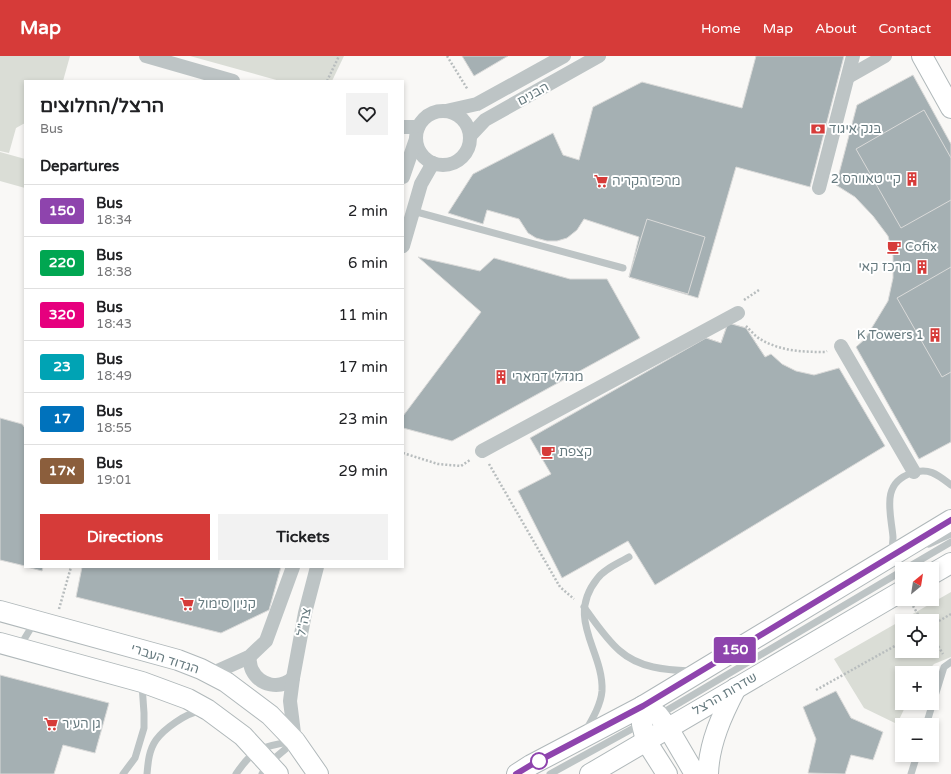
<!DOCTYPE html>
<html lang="en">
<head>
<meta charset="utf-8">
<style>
	:root { --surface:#fff; --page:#f2f2f2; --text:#202124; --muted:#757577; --line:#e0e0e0; --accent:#d63b39 }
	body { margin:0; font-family:"Varela Round",Heebo,sans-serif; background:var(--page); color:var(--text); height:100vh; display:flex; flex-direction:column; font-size:15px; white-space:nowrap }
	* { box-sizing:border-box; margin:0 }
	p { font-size:13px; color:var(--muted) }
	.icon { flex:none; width:22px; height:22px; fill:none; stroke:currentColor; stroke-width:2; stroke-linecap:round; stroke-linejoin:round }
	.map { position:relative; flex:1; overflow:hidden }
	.drawer { position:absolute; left:24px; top:24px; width:380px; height:488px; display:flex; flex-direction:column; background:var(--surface); border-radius:0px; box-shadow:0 2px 6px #0003 }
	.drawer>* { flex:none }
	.badge { padding:0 8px; border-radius:3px; font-size:14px; line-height:26px }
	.needle { width:26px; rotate:30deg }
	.tools { position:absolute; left:895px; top:506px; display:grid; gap:8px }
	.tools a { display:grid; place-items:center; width:44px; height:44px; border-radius:0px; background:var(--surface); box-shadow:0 2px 6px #0003; font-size:20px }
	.map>.badge { position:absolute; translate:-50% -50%; box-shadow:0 0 0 2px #fff }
	h2 { padding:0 16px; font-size:15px; line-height:36px }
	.round { display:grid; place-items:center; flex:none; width:42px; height:42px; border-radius:0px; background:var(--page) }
	.head { display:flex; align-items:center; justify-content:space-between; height:68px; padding:0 16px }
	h1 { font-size:19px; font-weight:700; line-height:30px }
	.primary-button { display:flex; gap:8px; margin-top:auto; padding:8px 16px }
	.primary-button a { flex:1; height:46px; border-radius:0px; background:var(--accent); color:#fff; font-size:16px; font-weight:700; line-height:46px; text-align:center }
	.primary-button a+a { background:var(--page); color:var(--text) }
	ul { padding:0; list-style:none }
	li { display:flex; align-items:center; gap:12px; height:52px; padding:0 16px; border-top:1px solid var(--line) }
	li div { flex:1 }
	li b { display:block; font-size:15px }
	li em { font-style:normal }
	li .badge { min-width:44px; font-weight:700; text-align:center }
	header { display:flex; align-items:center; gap:24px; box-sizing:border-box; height:56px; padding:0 20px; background:var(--accent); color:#fff }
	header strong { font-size:19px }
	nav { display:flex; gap:22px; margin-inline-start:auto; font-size:14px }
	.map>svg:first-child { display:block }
	.green { fill:#daddd6; fill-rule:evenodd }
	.building { fill:#a5b0b3; stroke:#dadad9 }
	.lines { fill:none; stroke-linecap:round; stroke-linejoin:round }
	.secondary-casing { stroke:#b0b8ba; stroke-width:22 }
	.path { stroke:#b8bdbe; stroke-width:2.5; stroke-dasharray:2 2; stroke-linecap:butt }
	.lane { stroke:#bdc4c5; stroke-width:7 }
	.street { stroke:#bdc4c5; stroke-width:14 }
	.secondary { stroke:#fff; stroke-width:20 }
	.line-casing { stroke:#fff; stroke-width:9 }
	.line { stroke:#8e44ad; stroke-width:6 }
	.stop-dot { fill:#fff; stroke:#8e44ad; stroke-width:2 }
	.labels { text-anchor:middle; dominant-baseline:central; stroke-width:4; stroke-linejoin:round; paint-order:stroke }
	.street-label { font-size:13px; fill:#667a7f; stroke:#fff }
	.poi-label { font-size:13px; fill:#667a7f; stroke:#fff; text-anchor:start }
</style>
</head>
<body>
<header>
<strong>Map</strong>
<nav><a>Home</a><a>Map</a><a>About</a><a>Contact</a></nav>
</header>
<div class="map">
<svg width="951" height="718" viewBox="0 0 951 718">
	<rect width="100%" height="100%" fill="#f9f8f6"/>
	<g class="green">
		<polygon points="0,0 70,0 63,25 25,25 25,67 16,72 9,97 0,95"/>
		<polygon points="190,0 344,0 332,25 280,25"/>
		<polygon points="0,96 25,103 25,132 0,125"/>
		<path d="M951 536V601L934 608 926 617H902V647H907L897 668 864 652 834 603ZM902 565H932V595H902Z"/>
	</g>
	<g class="building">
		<polygon points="462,0 508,0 474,20"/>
		<polygon points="756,0 844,0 810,131 736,111 698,242 629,221 639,181 584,163 577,174 567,182 557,185 547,185 536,182 528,177 519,163 487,154 483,168 448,157 473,118 553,77 563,99 579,104 593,51 642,26 742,52"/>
		<polygon points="913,19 951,88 951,386 919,403 856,291 865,283 888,245 893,222 893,200 888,180 873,160 855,141 836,129 857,49"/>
		<polygon points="924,54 951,102 951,144 901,172 856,93"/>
		<polygon points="647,163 705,181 688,238 629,221"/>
		<polygon points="418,201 480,215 494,202 570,223 607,223 640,282 452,385 403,372 403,360 481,256"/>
		<polygon points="951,211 951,316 942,321 897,242"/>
		<polygon points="728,267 746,272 765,301 810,374 691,446 623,330 706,282 721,287"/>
		<polygon points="728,267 746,272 765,301 771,298 782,308 796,315 814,319 839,312 885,390 655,529 628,485 562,522 518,435 551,418 530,382 706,282 721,287"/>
		<polygon points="0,362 22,368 25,372 25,510 0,504"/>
		<polygon points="27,511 43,511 42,515"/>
		<polygon points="82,511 281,511 269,554 221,577 76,541"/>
		<polygon points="0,619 109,647 95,697 63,689 54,718 0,718"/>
		<polygon points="836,635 851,662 883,676 873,704 851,699 845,718 808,717 816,683 803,651"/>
	</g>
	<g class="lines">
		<defs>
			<g id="secondary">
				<polyline points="922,0 951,52"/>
				<polyline points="932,518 951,507"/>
				<polyline points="0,555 178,604 201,613 226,626 270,659 295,685 318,718"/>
				<polyline points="0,587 142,626 188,643 208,654 243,680 278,718"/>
				<polyline points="643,650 658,659 668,672 695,718"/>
				<polyline points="643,650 642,668 646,685 667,718"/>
				<polyline points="517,718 531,709 643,650 951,464"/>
				<polyline points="590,718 902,535"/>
				<path d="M708 718C709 687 722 659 736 632"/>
			</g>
		</defs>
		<use href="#secondary" class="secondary-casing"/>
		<g class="path">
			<polyline points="447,0 468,34"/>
			<polyline points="327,25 339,0"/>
			<polyline points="744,244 759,234"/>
			<path d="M746 270C750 274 755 280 760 283 780 295 802 296 825 296L827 295"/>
			<polyline points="403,397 438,408 461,410 470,404"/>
			<polyline points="489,408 560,531 574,543"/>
			<polyline points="913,550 922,565"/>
			<polyline points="59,553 71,511"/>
			<polyline points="932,569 951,558"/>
			<polyline points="932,580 943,598"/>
			<polyline points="816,634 902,586"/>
		</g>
		<g class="lane">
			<polyline points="413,155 623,212"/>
			<polyline points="929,488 951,478"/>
			<path d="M892 496C892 491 893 486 893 481 891 457 880 427 912 417 929 411 938 419 951 429"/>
			<polyline points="905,513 951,486"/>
			<path d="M584 551C595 566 606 583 620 595 639 612 666 614 690 615"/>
			<polyline points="20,590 34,567"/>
			<polyline points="659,659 902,515"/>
			<polyline points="926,669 944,611 951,606"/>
			<path d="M586 674C593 662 601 648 602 635 604 595 565 563 597 523 604 513 619 507 629 501"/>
			<polyline points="123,718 135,702 144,672 144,657 142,629"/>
			<path d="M147 718C148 706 149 694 156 684 164 673 186 657 200 655"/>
			<path d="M236 718C253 693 261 690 291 686"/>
			<polyline points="262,718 269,707 295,685"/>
			<polyline points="550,718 641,668"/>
			<polyline points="911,718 917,699"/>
		</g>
		<g class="street">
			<polyline points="146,0 233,25"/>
			<polyline points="848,21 885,0"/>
			<polyline points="446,55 477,48 564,0"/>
			<circle cx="443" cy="82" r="27"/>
			<polyline points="403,71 418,71"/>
			<polyline points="470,80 485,64 599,0"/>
			<polyline points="403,121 416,83"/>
			<polyline points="819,132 853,0"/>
			<polyline points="403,190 421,128 433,107"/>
			<polyline points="841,290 914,416"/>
			<polyline points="482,395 738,257"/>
			<path d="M249 601C250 605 250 610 252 614 260 630 280 634 293 622"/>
			<polyline points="211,618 249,601 266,585 293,511"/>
			<polyline points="295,685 290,645 293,622 305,557 317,511"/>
		</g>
		<use href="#secondary" class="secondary"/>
	</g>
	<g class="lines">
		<defs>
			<polyline id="line" points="516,718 531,709 643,650 951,464"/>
		</defs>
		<use href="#line" class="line-casing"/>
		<use href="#line" class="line"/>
	</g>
	<defs>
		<symbol id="bank-bare" viewBox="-9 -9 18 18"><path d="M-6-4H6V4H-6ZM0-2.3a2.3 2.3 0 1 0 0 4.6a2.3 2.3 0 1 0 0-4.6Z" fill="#d63b39" stroke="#fff" stroke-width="2.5" paint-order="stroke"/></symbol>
		<symbol id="building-bare" viewBox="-9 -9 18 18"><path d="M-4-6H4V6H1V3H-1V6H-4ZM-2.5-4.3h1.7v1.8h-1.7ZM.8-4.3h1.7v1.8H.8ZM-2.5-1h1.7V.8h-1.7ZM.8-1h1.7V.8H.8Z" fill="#d63b39" stroke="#fff" stroke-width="2.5" paint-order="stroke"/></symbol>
		<symbol id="supermarket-bare" viewBox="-9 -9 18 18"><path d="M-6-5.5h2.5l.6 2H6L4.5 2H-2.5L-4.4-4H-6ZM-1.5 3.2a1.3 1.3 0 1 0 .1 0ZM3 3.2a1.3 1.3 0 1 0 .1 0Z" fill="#d63b39" stroke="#fff" stroke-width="2.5" paint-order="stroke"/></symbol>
		<symbol id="cafe-bare" viewBox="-9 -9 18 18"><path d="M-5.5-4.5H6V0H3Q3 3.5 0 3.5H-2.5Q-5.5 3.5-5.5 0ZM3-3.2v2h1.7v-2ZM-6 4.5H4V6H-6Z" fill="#d63b39" stroke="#fff" stroke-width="2.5" paint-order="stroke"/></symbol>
	</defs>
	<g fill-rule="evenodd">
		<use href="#bank-bare" x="808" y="63" width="20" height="20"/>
		<use href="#building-bare" x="902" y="113" width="20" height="20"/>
		<use href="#supermarket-bare" x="591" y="115" width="20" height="20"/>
		<use href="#cafe-bare" x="884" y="181" width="20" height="20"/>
		<use href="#building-bare" x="912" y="201" width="20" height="20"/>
		<use href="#building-bare" x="925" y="269" width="20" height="20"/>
		<use href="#building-bare" x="491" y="311" width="20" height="20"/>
		<use href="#cafe-bare" x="538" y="386" width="20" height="20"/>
		<use href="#supermarket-bare" x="177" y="538" width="20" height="20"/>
		<use href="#supermarket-bare" x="41" y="658" width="20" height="20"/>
	</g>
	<circle class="stop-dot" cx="539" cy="705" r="8"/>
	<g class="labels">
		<g class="street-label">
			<text transform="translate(533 38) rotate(-29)">הבנים</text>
			<text transform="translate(304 566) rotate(-78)">צה"ל</text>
			<text transform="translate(165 603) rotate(18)">הגדוד העברי</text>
			<text transform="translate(725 638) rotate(-30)">שדרות הרצל</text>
		</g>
		<g class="poi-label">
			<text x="829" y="73">בנק איגוד</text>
			<text x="901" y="123" text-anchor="end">קיי טאוורס 2</text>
			<text x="612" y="125">מרכז הקריה</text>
			<text x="905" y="191">Cofix</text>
			<text x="911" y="211" text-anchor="end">מרכז קאי</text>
			<text x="924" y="279" text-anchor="end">K Towers 1</text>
			<text x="512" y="321">מגדלי דמארי</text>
			<text x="559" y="396">קצפת</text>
			<text x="198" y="548">קניון סימול</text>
			<text x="62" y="668">גן העיר</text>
		</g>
	</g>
</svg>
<div class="tools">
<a><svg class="needle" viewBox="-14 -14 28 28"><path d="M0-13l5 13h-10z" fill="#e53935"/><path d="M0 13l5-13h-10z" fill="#757577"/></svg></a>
<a><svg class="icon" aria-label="locate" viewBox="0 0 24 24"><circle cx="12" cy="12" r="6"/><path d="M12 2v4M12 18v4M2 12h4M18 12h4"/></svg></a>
<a>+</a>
<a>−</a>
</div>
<b class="badge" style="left:735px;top:594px;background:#8e44ad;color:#fff">150</b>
<section class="drawer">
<div class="head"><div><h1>הרצל/החלוצים</h1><p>Bus</p></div><a class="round"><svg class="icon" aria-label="heart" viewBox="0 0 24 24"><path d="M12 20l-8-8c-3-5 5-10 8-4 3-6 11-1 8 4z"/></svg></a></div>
<h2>Departures</h2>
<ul>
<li><span class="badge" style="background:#8e44ad;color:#fff">150</span><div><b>Bus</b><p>18:34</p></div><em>2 min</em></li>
<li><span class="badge" style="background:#00a651;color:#fff">220</span><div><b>Bus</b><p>18:38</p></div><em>6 min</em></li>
<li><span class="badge" style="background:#e6007e;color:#fff">320</span><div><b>Bus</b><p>18:43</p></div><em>11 min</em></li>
<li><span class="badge" style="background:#00a3b4;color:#fff">23</span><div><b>Bus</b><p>18:49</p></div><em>17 min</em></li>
<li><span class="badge" style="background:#0072bc;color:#fff">17</span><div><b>Bus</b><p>18:55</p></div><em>23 min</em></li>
<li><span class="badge" style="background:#8b5e3c;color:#fff">17א</span><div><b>Bus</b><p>19:01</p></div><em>29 min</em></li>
</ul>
<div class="primary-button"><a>Directions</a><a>Tickets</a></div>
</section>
</div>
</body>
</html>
